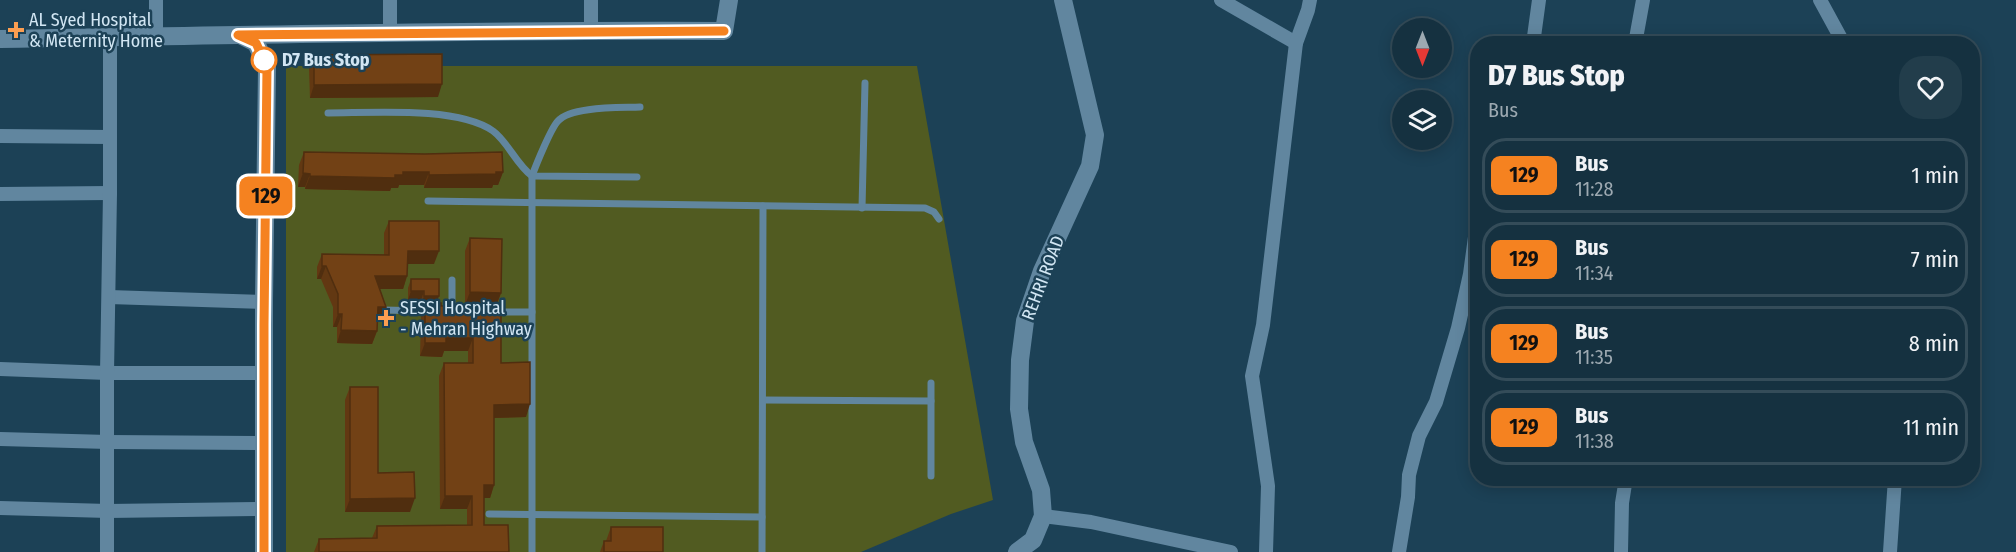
<!DOCTYPE html>
<html lang="en">
<head>
<meta charset="utf-8">
<style>
	:root { --surface:#153140; --page:#223d4b; --text:#f1f3f6; --muted:#9da9b1; --line:#344c59 }
	body { margin:0; font-family:"Fira Sans Condensed",sans-serif; background:var(--page); color:var(--text); height:100vh; display:flex; flex-direction:column; font-size:22px; white-space:nowrap }
	* { box-sizing:border-box; margin:0 }
	p { font-size:20px; color:var(--muted) }
	.icon { flex:none; width:33px; height:33px; fill:none; stroke:currentColor; stroke-width:2; stroke-linecap:round; stroke-linejoin:round }
	.map { position:relative; flex:1; overflow:hidden }
	.sheet { position:absolute; left:1470px; top:36px; width:510px; height:450px; display:flex; flex-direction:column; background:var(--surface); border-radius:24px; box-shadow:0 3px 15px #0003,0 0 0 2px var(--line) }
	.sheet>* { flex:none }
	.badge { padding:0 12px; border-radius:9px; font-size:21px; line-height:39px }
	.needle { width:39px; rotate:180deg }
	.tools { position:absolute; left:1392px; top:18px; display:grid; gap:12px }
	.tools a { display:grid; place-items:center; width:60px; height:60px; border-radius:50%; background:var(--surface); box-shadow:0 3px 15px #0003,0 0 0 2px var(--line); font-size:30px }
	.map>.badge { position:absolute; translate:-50% -50%; box-shadow:0 0 0 3px #fff }
	.round { display:grid; place-items:center; flex:none; width:63px; height:63px; border-radius:24px; background:var(--page) }
	.overview { display:flex; align-items:center; justify-content:space-between; height:102px; padding:0 18px }
	h1 { font-size:28px; font-weight:800; line-height:45px }
	ul { padding:0; list-style:none }
	li { display:flex; align-items:center; gap:18px; height:75px; margin:0 12px 9px; padding:0 6px; border:3px solid var(--line); border-radius:24px }
	li div { flex:1 }
	li b { display:block; font-size:22px }
	li em { font-style:normal }
	li .badge { min-width:66px; font-weight:700; text-align:center }
	.map>svg:first-child { display:block }
	.green { fill:#515b21 }
	.lines { fill:none; stroke-linecap:round; stroke-linejoin:round }
	.lane { stroke:#61869f; stroke-width:7 }
	.street { stroke:#61869f; stroke-width:14 }
	.secondary { stroke:#61869f; stroke-width:18 }
	.wall { fill:#623812 }
	.shaded-wall { fill:#502e0f }
	.building { fill:#724115; stroke:#502e0f; stroke-width:1.5 }
	.line-casing { stroke:#fff; stroke-width:14 }
	.line { stroke:#f58220; stroke-width:9 }
	.poi-dot { fill:#fb9e51; stroke:#1c4156; stroke-width:2 }
	.stop-dot { fill:#fff; stroke:#f58220; stroke-width:3 }
	.labels { text-anchor:middle; dominant-baseline:central; stroke-width:5; stroke-linejoin:round; paint-order:stroke }
	.poi-label { font-size:18px; fill:#d2e6f3; stroke:#1c4156; text-anchor:start }
	.stop-label { font-size:18px; font-weight:bold; fill:#d2e6f3; stroke:#1c4156; text-anchor:start }
	.street-label { font-size:18px; fill:#d2e6f3; stroke:#1c4156 }
</style>
</head>
<body>
<div class="map">
<svg width="2016" height="552" viewBox="0 0 2016 552">
	<rect width="100%" height="100%" fill="#1c4156"/>
	<polygon class="green" points="286,66 917,66 993,500 951,514 861,552 286,552"/>
	<g class="lines">
		<g class="lane">
			<path d="M328 113C371 113 457 106 493 131 508 142 516 164 532 176L637 177"/>
			<polyline points="428,201 925,208 934,212 939,219"/>
			<polyline points="862,208 865,83"/>
			<polyline points="452,280 452,311"/>
			<polyline points="383,310 431,311"/>
			<polyline points="493,312 532,312"/>
			<polyline points="763,400 931,401"/>
			<polyline points="931,476 931,383"/>
			<polyline points="489,514 762,517"/>
			<path d="M532 552V176C536 165 551 128 558 121 571 106 621 108 640 107"/>
			<polyline points="762,552 763,206"/>
		</g>
		<g class="street">
			<polyline points="156,0 156,36"/>
			<polyline points="390,0 390,33"/>
			<polyline points="591,0 591,31"/>
			<polyline points="1221,0 1296,43"/>
			<polyline points="1820,0 1844,44"/>
			<polyline points="1533,44 1539,0"/>
			<polyline points="1635,44 1643,0"/>
			<polyline points="0,136 110,137"/>
			<polyline points="0,194 110,193"/>
			<polyline points="109,297 264,302"/>
			<polyline points="0,369 107,373 264,373"/>
			<polyline points="0,439 108,442 264,443"/>
			<polyline points="0,508 108,511 264,509"/>
			<polyline points="1043,516 1091,522 1231,552"/>
			<polyline points="107,552 107,373 110,193 110,37"/>
			<polyline points="1266,552 1268,486 1252,376 1263,325 1296,43 1308,10 1310,0"/>
			<polyline points="1399,552 1408,497 1409,475 1419,436 1436,402 1458,328 1470,274 1478,215"/>
			<polyline points="1621,552 1622,503 1626,478"/>
			<polyline points="1890,552 1895,478"/>
		</g>
		<g class="secondary">
			<polyline points="240,35 256,43 267,67 264,302 264,552"/>
			<path d="M0 39C241 35 482 30 724 31L729 0"/>
			<polyline points="1017,552 1033,540 1043,516 1041,490 1024,442 1019,409 1020,360 1025,321 1042,271 1090,166 1095,135 1063,0"/>
		</g>
	</g>
	<g class="wall">
		<polygon points="314,55 438,97 310,98 309,68"/>
		<polygon points="304,152 503,172 498,185 493,185 492,188 424,188 424,185 399,185 398,188 391,188 390,191 305,189 305,187 298,187 299,165"/>
		<polygon points="389,221 434,264 407,264 407,276 403,289 380,289 386,307 381,319 377,319 377,331 372,344 337,343 337,327 333,327 333,307 321,279 317,279 317,267 322,254 384,255 384,233"/>
		<polygon points="470,238 501,293 497,304 501,363 526,417 494,418 494,485 490,498 484,498 484,525 509,552 314,552 319,539 372,538 377,526 467,525 467,509 440,509 439,376 444,363 468,363 468,351 444,351 442,357 420,356 421,316 425,305 421,305 421,300 408,300 408,288 411,279 437,303 441,306 465,305 465,251"/>
		<polygon points="350,387 378,473 410,512 345,512 345,400"/>
		<polygon points="611,527 663,552 600,552 604,541 606,541"/>
	</g>
	<g class="shaded-wall">
		<polygon points="442,84 438,97 310,98 314,85"/>
		<polygon points="403,172 429,172 424,185 399,185 398,188 391,188 390,191 305,189 310,176 395,175"/>
		<polygon points="503,172 498,185 493,185 492,188 424,188 429,175"/>
		<polygon points="303,173 310,174 305,187 298,187"/>
		<polygon points="408,251 439,251 434,264 403,264"/>
		<polygon points="322,266 326,266 321,279 317,279"/>
		<polygon points="375,276 407,276 403,289 370,289"/>
		<polygon points="411,291 424,291 421,300 408,300"/>
		<polygon points="470,292 501,293 496,306 465,305"/>
		<polygon points="424,296 439,296 436,305 421,305"/>
		<polygon points="378,307 386,307 381,319 373,319"/>
		<polygon points="338,314 342,314 337,327 333,327"/>
		<polygon points="341,330 377,331 372,344 337,343"/>
		<polygon points="446,338 473,338 468,351 444,351 442,357 420,356 425,343"/>
		<polygon points="530,404 526,417 489,418 494,405"/>
		<polygon points="484,485 494,485 490,498 479,498"/>
		<polygon points="445,496 472,496 467,509 440,509"/>
		<polygon points="415,498 410,512 345,512 350,499"/>
	</g>
	<g class="building">
		<polygon points="442,54 442,84 314,85 314,55"/>
		<polygon points="304,152 425,154 502,152 503,172 496,172 496,174 429,175 429,172 403,172 403,175 395,175 395,178 310,176 310,174 303,173"/>
		<polygon points="389,221 439,221 439,251 408,251 407,276 375,276 386,307 378,307 377,331 341,330 342,314 338,314 338,294 326,266 322,266 322,254 389,255"/>
		<polygon points="470,238 502,239 501,293 470,292"/>
		<polygon points="411,279 439,279 439,296 424,296 424,291 411,291"/>
		<polygon points="425,303 441,303 441,306 501,304 501,363 530,362 530,404 494,405 494,485 484,485 484,525 508,525 509,552 319,552 319,539 377,538 377,526 472,525 472,496 445,496 444,363 473,363 473,338 446,338 446,343 425,343"/>
		<polygon points="350,387 378,387 378,473 414,472 415,498 350,499"/>
		<polygon points="611,527 663,527 663,552 604,552 604,541 611,541"/>
	</g>
	<g class="lines">
		<defs>
			<polyline id="line" points="264,552 264,325 267,67 256,43 238,35 724,31"/>
		</defs>
		<use href="#line" class="line-casing"/>
		<use href="#line" class="line"/>
	</g>
	<g class="poi-dot">
		<path d="M13 21h6v6h6v6h-6v6h-6v-6h-6v-6h6z"/>
		<path d="M383 309h6v6h6v6h-6v6h-6v-6h-6v-6h6z"/>
	</g>
	<circle class="stop-dot" cx="264" cy="60" r="12"/>
	<g class="labels">
		<g class="poi-label">
			<text x="29" y="20">AL Syed Hospital<tspan x="29" dy="21">&amp; Meternity Home</tspan></text>
			<text x="400" y="308">SESSI Hospital<tspan x="400" dy="21">- Mehran Highway</tspan></text>
		</g>
		<g class="stop-label">
			<text x="282" y="60">D7 Bus Stop</text>
		</g>
		<g class="street-label">
			<text transform="translate(1043 278) rotate(-69)">REHRI ROAD</text>
		</g>
	</g>
</svg>
<div class="tools">
<a><svg class="needle" viewBox="-14 -14 28 28"><path d="M0-13l5 13h-10z" fill="#e53935"/><path d="M0 13l5-13h-10z" fill="#9da9b1"/></svg></a>
<a><svg class="icon" aria-label="layers" viewBox="0 0 24 24"><path d="M12 4l9 5-9 5-9-5zM3 14l9 5 9-5"/></svg></a>
</div>
<b class="badge" style="left:266px;top:196px;background:#f58220;color:#111">129</b>
<section class="sheet">
<div class="overview"><div><h1>D7 Bus Stop</h1><p>Bus</p></div><a class="round"><svg class="icon" aria-label="heart" viewBox="0 0 24 24"><path d="M12 20l-8-8c-3-5 5-10 8-4 3-6 11-1 8 4z"/></svg></a></div>
<ul>
<li><span class="badge" style="background:#f58220;color:#111">129</span><div><b>Bus</b><p>11:28</p></div><em>1 min</em></li>
<li><span class="badge" style="background:#f58220;color:#111">129</span><div><b>Bus</b><p>11:34</p></div><em>7 min</em></li>
<li><span class="badge" style="background:#f58220;color:#111">129</span><div><b>Bus</b><p>11:35</p></div><em>8 min</em></li>
<li><span class="badge" style="background:#f58220;color:#111">129</span><div><b>Bus</b><p>11:38</p></div><em>11 min</em></li>
</ul>
</section>
</div>
</body>
</html>
